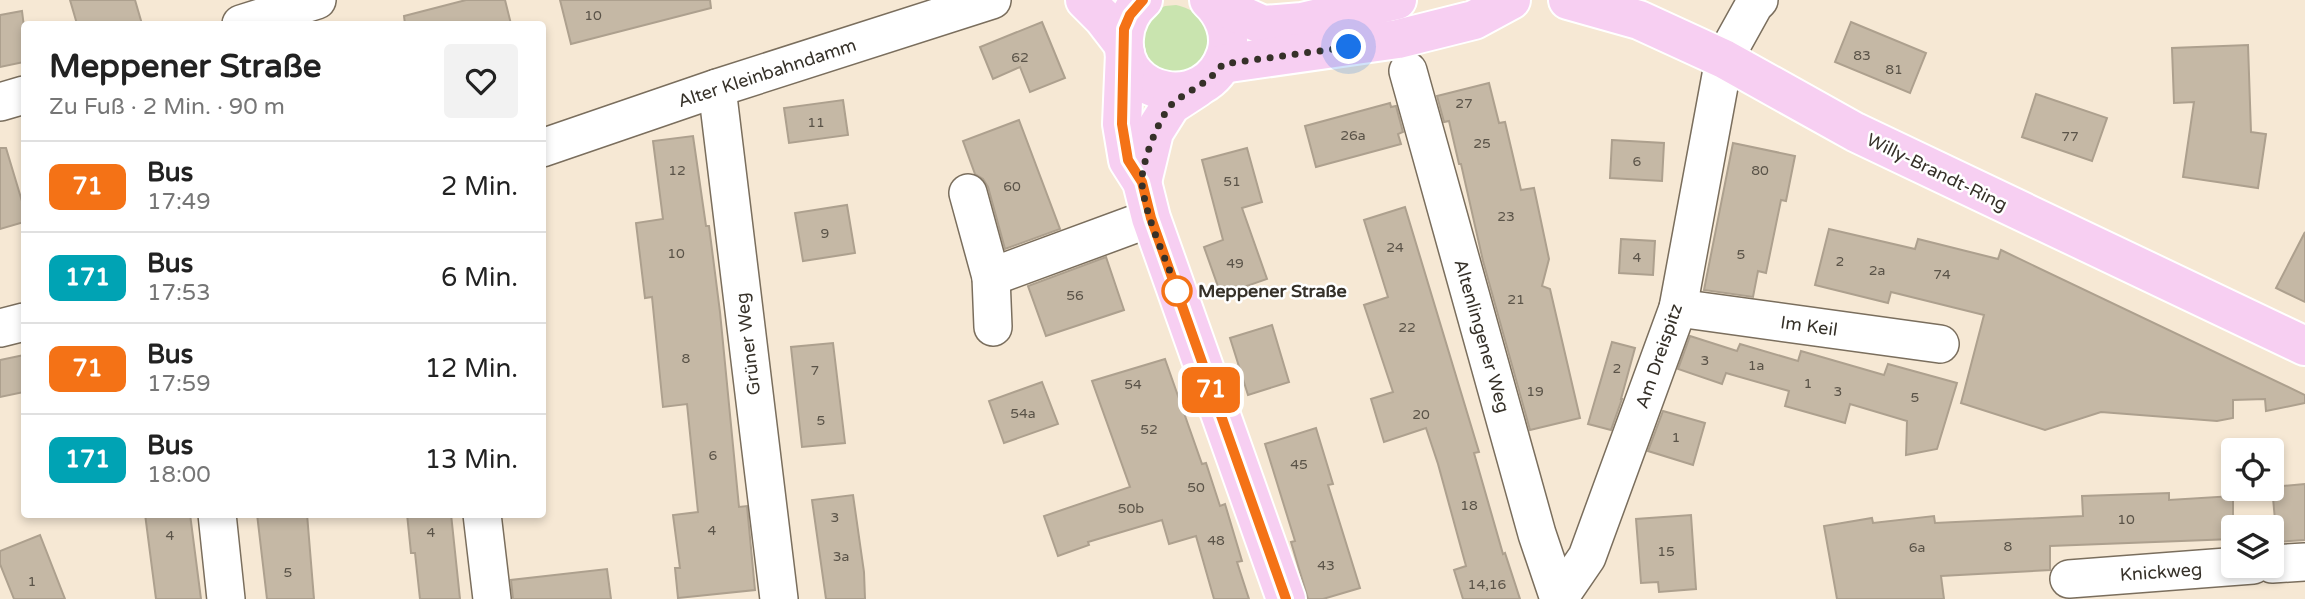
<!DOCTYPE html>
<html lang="de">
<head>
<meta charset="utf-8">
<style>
	:root { --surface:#fff; --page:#f2f2f2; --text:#222; --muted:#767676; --line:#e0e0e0 }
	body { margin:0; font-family:"Varela Round",sans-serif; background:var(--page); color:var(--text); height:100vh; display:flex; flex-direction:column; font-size:26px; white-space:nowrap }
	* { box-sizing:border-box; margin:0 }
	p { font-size:23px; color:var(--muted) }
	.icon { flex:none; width:38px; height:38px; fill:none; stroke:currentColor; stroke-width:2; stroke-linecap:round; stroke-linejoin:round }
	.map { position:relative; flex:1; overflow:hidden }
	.panel { position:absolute; left:21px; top:21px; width:525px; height:497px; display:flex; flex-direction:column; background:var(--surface); border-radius:7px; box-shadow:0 4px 10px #0003 }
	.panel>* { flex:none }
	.badge { padding:0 14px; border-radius:10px; font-size:24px; line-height:46px }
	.buttons { position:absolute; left:2221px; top:438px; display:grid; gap:14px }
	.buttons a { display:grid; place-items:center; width:63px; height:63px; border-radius:7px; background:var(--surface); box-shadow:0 4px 10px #0003; font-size:35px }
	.you { position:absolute; width:35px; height:35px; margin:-18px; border:5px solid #fff; border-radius:50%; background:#1a73e8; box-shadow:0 0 0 10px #1a73e833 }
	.map>.badge { position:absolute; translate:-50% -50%; box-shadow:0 0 0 4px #fff }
	.round { display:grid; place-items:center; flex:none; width:74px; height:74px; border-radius:7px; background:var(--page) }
	.overview { display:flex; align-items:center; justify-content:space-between; height:119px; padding:0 28px }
	h1 { font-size:33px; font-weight:700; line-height:52px }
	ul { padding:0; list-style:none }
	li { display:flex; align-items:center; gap:21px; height:91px; padding:0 28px; border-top:2px solid var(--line) }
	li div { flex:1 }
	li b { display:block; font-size:26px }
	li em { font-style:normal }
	li .badge { min-width:77px; font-weight:700; text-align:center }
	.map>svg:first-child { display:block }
	.green { fill:#c9e4af }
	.building { fill:#c5b8a5; stroke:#ada08e; stroke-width:2 }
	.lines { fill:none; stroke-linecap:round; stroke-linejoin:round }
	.minor-casing { stroke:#7a6e5d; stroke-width:40 }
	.major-casing { stroke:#fff; stroke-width:42 }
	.minor { stroke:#fff; stroke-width:37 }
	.major { stroke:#f7cff2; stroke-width:38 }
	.line-casing { stroke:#fff; stroke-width:16 }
	.line { stroke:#f47216; stroke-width:10 }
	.walk { stroke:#363129; stroke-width:7; stroke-dasharray:0 12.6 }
	.stop-dot { fill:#fff; stroke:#f47216; stroke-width:3.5 }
	.labels { text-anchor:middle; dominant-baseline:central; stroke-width:5; stroke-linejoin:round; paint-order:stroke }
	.number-label { font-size:14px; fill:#5a5348 }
	.street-label { font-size:18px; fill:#363129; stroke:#fff }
	.stop-label { font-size:18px; font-weight:bold; fill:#363129; stroke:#fff; text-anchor:start }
</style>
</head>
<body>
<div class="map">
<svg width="2305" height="599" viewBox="0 0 2305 599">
	<rect width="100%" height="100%" fill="#f6e8d4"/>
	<path class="green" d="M1176 5C1211 12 1223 50 1191 70 1189 72 1184 75 1182 75 1175 76 1166 73 1159 73L1142 55 1140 31 1155 11 1165 6Z"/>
	<g class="building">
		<polygon points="70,0 135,0 142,24 77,24"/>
		<polygon points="466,0 505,0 511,24 405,24 404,16"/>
		<polygon points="560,0 710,0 711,8 571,44"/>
		<polygon points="22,11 24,27 24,62 0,67 0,15"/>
		<polygon points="1042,22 1065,78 1030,92 1020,67 993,79 980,47"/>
		<polygon points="1851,22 1926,53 1910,93 1835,62"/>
		<polygon points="2248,45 2251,132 2266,134 2258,188 2183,177 2194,102 2174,103 2172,48"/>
		<polygon points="1489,83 1499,123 1505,122 1521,190 1534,188 1549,259 1542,286 1550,289 1580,418 1530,430 1483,261 1461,164 1459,164 1449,121 1444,122 1437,96"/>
		<polygon points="2036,94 2107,118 2092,161 2022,137"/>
		<polygon points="843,100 848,135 789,143 784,108"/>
		<polygon points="1390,103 1391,107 1396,106 1403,132 1398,134 1401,144 1316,167 1305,126"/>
		<polygon points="1019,120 1060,229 1005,249 988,187 983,179 975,174 963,141"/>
		<polygon points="693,136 706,226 709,226 720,312 739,507 747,506 755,590 678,598 675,568 680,568 673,515 698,512 687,404 663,407 652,297 645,298 636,223 663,219 653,141"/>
		<polygon points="1612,140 1664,143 1662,181 1610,178"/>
		<polygon points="1733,143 1795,156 1786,201 1781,200 1766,273 1758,271 1753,297 1704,290"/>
		<polygon points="0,148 6,148 24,208 24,222 0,229"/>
		<polygon points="1247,148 1262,202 1242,208 1267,279 1221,295 1204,247 1223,240 1202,160"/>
		<polygon points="847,205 855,253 803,261 795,213"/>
		<polygon points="1405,207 1479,452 1474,453 1503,554 1505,553 1520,599 1463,599 1454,570 1466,566 1438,464 1426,428 1384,442 1371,399 1393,392 1364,305 1388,297 1364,220"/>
		<polygon points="1829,229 1915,249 1918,239 1998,259 2001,250 2305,395 2305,403 2266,411 2265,399 2233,400 2233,418 2217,421 2101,412 2045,430 1961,403 1984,315 1891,292 1888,303 1815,285"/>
		<polygon points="2305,232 2305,302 2276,288"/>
		<polygon points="1621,239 1655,241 1653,275 1619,273"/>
		<polygon points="1106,257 1124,310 1046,336 1028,286"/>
		<polygon points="1272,325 1289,382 1248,395 1230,338"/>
		<polygon points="1690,336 1737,351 1740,344 1798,361 1801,351 1884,375 1888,364 1957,383 1937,449 1906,455 1907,421 1850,404 1845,423 1785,406 1789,391 1726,373 1722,384 1678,369"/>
		<polygon points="1612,342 1635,348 1621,399 1622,399 1611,430 1588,424"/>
		<polygon points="833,343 845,443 802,447 791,347"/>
		<polygon points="24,355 24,392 0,397 0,360"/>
		<polygon points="1165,359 1202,464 1206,463 1220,506 1225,504 1242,561 1237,562 1249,599 1214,599 1196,536 1169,544 1162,520 1088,542 1089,545 1058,556 1044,516 1130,487 1092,381"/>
		<polygon points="1042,382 1058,424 1004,443 989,401"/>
		<polygon points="1663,411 1705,423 1693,465 1648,451"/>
		<polygon points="1316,428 1333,484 1328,485 1360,588 1323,599 1308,599 1291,542 1295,541 1265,444"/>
		<polygon points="2305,484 2305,540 2277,542 2272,487"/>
		<polygon points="2169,493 2169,500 2233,496 2233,539 2050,546 2050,570 1941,576 1944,599 1837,599 1824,526 1872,518 1873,523 1934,516 1935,523 2083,516 2082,496"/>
		<polygon points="853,495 864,572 865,599 826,599 812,500"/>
		<polygon points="145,514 190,514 201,599 156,599"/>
		<polygon points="257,514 307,514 314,599 267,599"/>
		<polygon points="407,514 451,514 460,599 420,599 415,553 411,553"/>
		<polygon points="1691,515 1696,589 1659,592 1658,582 1641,583 1636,519"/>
		<polygon points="40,535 65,599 14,599 0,564 0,551"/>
		<polygon points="607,569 611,599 513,599 511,580"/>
	</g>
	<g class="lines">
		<defs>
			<g id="minor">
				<polyline points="241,24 317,0"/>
				<polyline points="1408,71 1537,534 1559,599"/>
				<polyline points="717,88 779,599"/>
				<polyline points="0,102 24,95"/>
				<polyline points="542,148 717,88 992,0"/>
				<polyline points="968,193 991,277 1151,218"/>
				<polyline points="991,277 993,327"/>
				<polyline points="1678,308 1940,344"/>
				<polyline points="0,328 24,322"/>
				<polyline points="217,514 226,599"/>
				<polyline points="482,514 492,599"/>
				<polyline points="2272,564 2305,562"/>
				<polyline points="2069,579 2253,565"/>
				<polyline points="1559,598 1587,557 1678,308 1724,59 1754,5 1759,0"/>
			</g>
			<g id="major">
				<polyline points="1085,0 1103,18 1123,44"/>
				<path d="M1143 0C1131 10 1125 23 1124 38 1119 98 1207 113 1226 54 1232 34 1224 14 1209 0"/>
				<polyline points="1568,0 1639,20 1724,59 1855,132 2305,346"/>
				<polyline points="1212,2 1263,25 1302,22 1397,0"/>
				<polyline points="1125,53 1122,124 1128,160 1142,182 1151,218 1286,599"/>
				<polyline points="1222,64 1398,39 1474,20 1511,0"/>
				<polyline points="1142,182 1154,132 1171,105 1197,88"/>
			</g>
		</defs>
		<use href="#minor" class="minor-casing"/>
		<use href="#major" class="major-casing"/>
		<use href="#minor" class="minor"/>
		<use href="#major" class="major"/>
	</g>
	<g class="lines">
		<defs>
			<polyline id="line" points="1143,0 1130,15 1124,29 1122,124 1128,160 1142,182 1151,218 1286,599"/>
		</defs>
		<use href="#line" class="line-casing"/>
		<use href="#line" class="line"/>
		<path class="walk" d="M1177 291 1178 292C1166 259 1146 219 1142 184 1140 166 1159 117 1172 104 1191 88 1206 86 1223 64L1349 47"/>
	</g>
	<circle class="stop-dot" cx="1177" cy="291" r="14"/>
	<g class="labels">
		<g class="number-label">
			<text x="593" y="15">10</text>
			<text x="1862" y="55">83</text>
			<text x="1020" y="57">62</text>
			<text x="1894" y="69">81</text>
			<text x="1464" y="103">27</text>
			<text x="816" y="122">11</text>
			<text x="1353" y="135">26a</text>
			<text x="2070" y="136">77</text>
			<text x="1482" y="143">25</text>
			<text x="1637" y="161">6</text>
			<text x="677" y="170">12</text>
			<text x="1760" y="170">80</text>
			<text x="1232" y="181">51</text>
			<text x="1012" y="186">60</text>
			<text x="1506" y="216">23</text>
			<text x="825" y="233">9</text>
			<text x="1395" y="247">24</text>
			<text x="676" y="253">10</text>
			<text x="1741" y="254">5</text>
			<text x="1637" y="257">4</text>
			<text x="1840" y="261">2</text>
			<text x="1235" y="263">49</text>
			<text x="1877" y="270">2a</text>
			<text x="1942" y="274">74</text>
			<text x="1075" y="295">56</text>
			<text x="1516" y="299">21</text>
			<text x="1407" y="327">22</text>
			<text x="686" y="358">8</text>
			<text x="1705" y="360">3</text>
			<text x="1756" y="365">1a</text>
			<text x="1617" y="368">2</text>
			<text x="815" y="370">7</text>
			<text x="1808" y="383">1</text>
			<text x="1133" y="384">54</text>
			<text x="1535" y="391">19</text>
			<text x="1838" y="391">3</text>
			<text x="1915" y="397">5</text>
			<text x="1023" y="413">54a</text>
			<text x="1421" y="414">20</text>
			<text x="821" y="420">5</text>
			<text x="1149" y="429">52</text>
			<text x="1676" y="437">1</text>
			<text x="713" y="455">6</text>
			<text x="1299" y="464">45</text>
			<text x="1196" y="487">50</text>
			<text x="1469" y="505">18</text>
			<text x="1131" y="508">50b</text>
			<text x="835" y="517">3</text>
			<text x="2126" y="519">10</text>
			<text x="712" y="530">4</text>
			<text x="431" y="532">4</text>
			<text x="170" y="535">4</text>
			<text x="1216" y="540">48</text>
			<text x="2008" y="546">8</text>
			<text x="1917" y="547">6a</text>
			<text x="1666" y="551">15</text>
			<text x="841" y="556">3a</text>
			<text x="1326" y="565">43</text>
			<text x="288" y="572">5</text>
			<text x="32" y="581">1</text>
			<text x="1487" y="584">14,16</text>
		</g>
		<g class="street-label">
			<text transform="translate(767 73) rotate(-18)">Alter Kleinbahndamm</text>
			<text transform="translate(1937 172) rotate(26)">Willy-Brandt-Ring</text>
			<text transform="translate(1809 326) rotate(8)">Im Keil</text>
			<text transform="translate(1482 336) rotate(74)">Altenlingener Weg</text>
			<text transform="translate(748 344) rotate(-97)">Grüner Weg</text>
			<text transform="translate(1659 356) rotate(-71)">Am Dreispitz</text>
			<text transform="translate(2161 572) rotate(-4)">Knickweg</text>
		</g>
		<g class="stop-label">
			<text x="1198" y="291">Meppener Straße</text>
		</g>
	</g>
</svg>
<div class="buttons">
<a><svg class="icon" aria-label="locate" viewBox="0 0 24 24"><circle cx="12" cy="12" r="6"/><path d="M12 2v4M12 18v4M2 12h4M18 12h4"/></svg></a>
<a><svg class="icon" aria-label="layers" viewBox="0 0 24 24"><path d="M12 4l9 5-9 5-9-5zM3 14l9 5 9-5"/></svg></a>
</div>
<div class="you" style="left:1349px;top:47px"></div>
<b class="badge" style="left:1211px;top:390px;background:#f47216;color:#fff">71</b>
<section class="panel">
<div class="overview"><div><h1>Meppener Straße</h1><p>Zu Fuß · 2 Min. · 90 m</p></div><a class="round"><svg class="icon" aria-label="heart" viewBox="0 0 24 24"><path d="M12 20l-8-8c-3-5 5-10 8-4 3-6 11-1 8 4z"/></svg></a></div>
<ul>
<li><span class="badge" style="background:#f47216;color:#fff">71</span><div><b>Bus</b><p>17:49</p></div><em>2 Min.</em></li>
<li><span class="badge" style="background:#00a3b4;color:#fff">171</span><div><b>Bus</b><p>17:53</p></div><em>6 Min.</em></li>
<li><span class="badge" style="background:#f47216;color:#fff">71</span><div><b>Bus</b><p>17:59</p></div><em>12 Min.</em></li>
<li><span class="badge" style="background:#00a3b4;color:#fff">171</span><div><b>Bus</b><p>18:00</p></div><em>13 Min.</em></li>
</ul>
</section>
</div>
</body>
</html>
